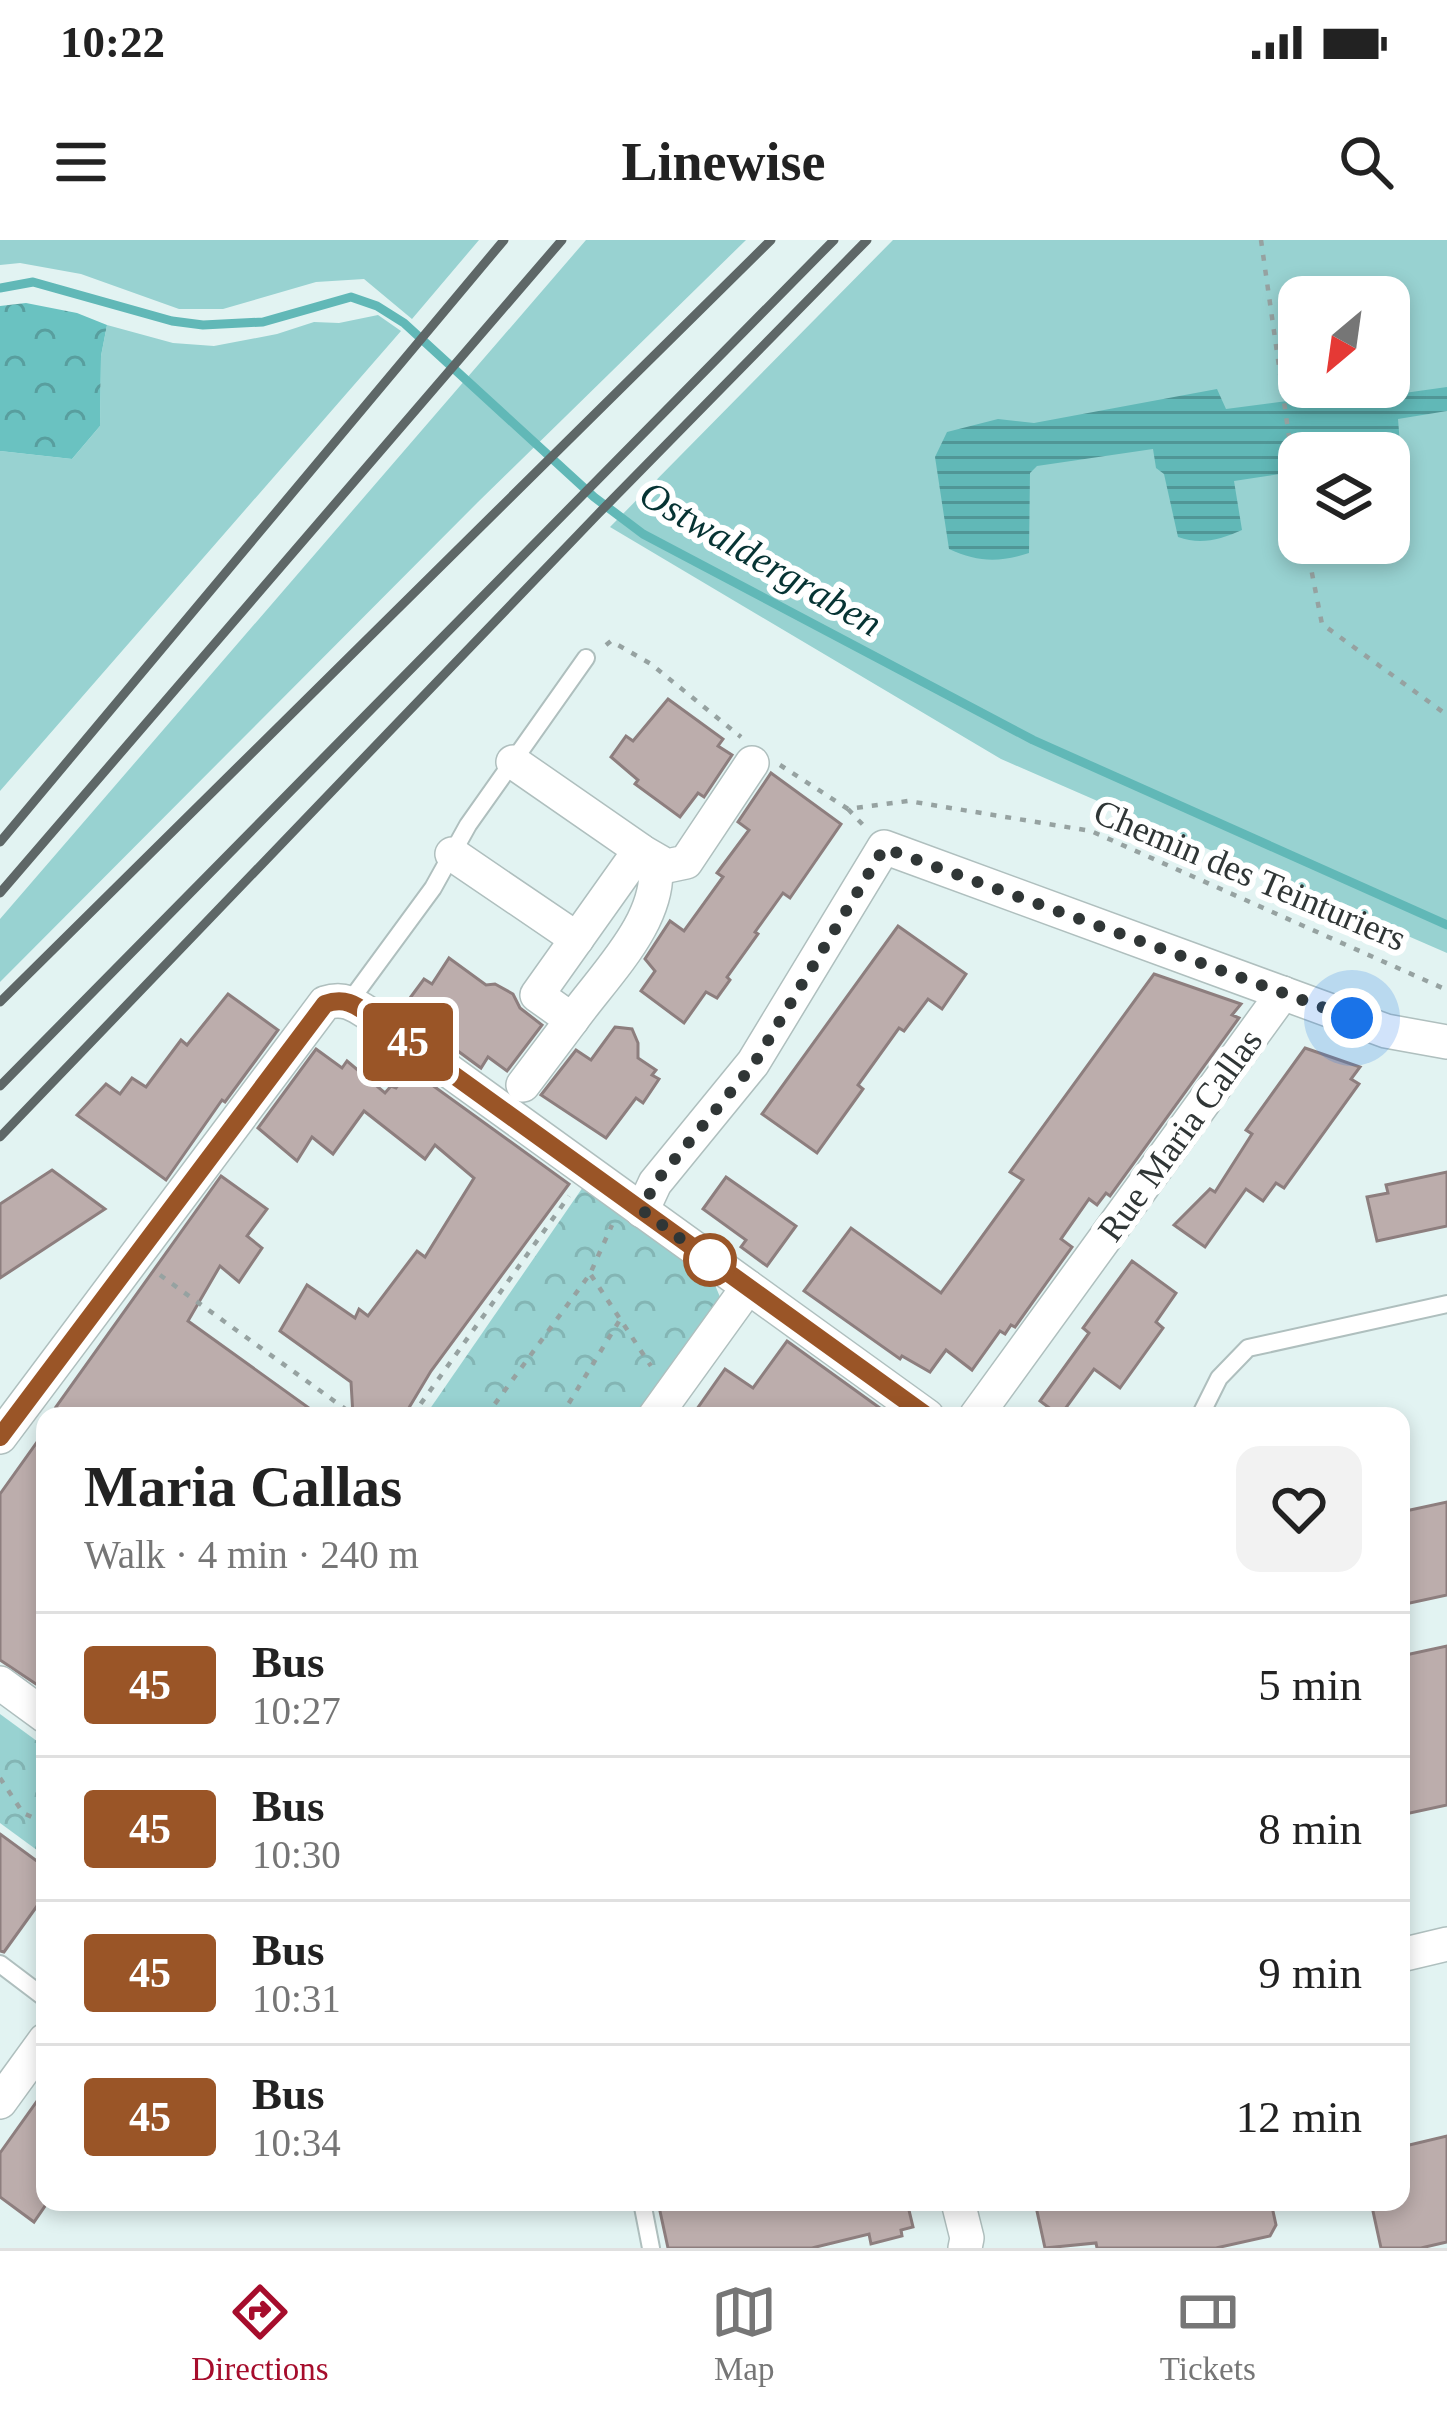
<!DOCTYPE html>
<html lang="en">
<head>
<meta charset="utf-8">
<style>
	:root { --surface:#fff; --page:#f2f2f2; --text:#222; --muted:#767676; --line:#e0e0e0; --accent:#a60d2c }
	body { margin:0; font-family:"Times New Roman",serif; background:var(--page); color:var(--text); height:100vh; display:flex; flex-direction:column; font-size:45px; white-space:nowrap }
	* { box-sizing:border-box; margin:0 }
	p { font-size:39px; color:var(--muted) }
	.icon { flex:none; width:66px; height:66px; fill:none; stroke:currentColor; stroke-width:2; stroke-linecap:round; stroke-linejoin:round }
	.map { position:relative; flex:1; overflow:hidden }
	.details { position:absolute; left:36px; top:1167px; width:1374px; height:804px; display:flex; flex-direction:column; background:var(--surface); border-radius:24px; box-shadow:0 6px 18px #0003 }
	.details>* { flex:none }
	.badge { padding:0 24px; border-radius:9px; font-size:42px; line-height:78px }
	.needle { width:78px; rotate:209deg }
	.buttons { position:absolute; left:1278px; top:36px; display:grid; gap:24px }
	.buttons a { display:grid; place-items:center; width:132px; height:132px; border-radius:24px; background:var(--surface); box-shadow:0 6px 18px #0003; font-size:60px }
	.you { position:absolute; width:60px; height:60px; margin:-30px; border:9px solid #fff; border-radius:50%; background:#1a73e8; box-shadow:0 0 0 18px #1a73e833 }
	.map>.badge { position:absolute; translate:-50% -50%; box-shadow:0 0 0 6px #fff }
	.round { display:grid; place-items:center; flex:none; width:126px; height:126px; border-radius:24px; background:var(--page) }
	.head { display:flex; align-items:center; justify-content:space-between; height:204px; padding:0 48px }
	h1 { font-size:57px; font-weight:700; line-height:90px }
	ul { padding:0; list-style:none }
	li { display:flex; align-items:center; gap:36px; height:144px; padding:0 48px; border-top:3px solid var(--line) }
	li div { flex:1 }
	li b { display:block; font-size:45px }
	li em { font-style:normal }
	li .badge { min-width:132px; font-weight:700; text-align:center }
	.status { display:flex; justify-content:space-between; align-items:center; height:84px; padding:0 60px; background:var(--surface); direction:ltr }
	.status svg { height:33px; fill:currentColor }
	header { display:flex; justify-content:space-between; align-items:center; height:156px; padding:0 48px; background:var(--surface); font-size:54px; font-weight:700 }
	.tab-bar { display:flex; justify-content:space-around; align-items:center; height:168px; border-top:3px solid var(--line); background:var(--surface); font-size:33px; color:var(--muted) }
	.tab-bar a { display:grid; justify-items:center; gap:6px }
	.tab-bar .current { color:var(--accent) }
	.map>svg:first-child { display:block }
	.green { fill:#98d2d1; fill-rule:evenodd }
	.forest { fill:url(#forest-crowns) }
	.park { fill:url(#park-crowns) }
	.water { fill:url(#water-rules) }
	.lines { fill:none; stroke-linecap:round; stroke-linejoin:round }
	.stream { stroke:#61b8b7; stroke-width:9 }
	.building { fill:#bcadac; stroke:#8d7e7e; stroke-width:3 }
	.lane-casing { stroke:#afbfbe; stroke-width:20 }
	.street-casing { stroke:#afbfbe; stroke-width:36 }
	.path { stroke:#96a2a1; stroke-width:4.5; stroke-dasharray:6 9; stroke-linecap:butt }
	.lane { stroke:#fff; stroke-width:16 }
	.street { stroke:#fff; stroke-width:33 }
	.rail { stroke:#5e6767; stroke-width:9 }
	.line-casing { stroke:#fff; stroke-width:27 }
	.line { stroke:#9a5527; stroke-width:18 }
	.walk { stroke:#303636; stroke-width:12; stroke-dasharray:0 21.6 }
	.stop-dot { fill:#fff; stroke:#9a5527; stroke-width:6 }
	.labels { text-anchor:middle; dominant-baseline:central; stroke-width:12; stroke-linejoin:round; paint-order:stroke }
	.street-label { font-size:36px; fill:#303636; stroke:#fff }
	.water-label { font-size:39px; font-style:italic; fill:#063333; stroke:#fff }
</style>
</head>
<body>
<div class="status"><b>10:22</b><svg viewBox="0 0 49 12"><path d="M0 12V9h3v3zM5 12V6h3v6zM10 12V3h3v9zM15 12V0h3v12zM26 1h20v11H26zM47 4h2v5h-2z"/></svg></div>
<header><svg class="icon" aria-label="menu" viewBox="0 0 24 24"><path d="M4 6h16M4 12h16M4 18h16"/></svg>Linewise<svg class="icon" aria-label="search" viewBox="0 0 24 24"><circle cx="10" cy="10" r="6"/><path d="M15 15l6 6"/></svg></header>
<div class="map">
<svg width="1447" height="2008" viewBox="0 0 1447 2008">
	<defs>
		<pattern id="forest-crowns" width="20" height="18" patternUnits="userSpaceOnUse" patternTransform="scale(3)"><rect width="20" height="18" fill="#6ac2c1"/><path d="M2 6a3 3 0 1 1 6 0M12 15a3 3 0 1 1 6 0" fill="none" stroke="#589e9e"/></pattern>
		<pattern id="park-crowns" width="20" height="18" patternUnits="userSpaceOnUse" patternTransform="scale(3)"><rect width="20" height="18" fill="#98d2d1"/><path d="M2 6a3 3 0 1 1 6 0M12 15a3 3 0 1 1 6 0" fill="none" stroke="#83b5b4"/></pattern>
		<pattern id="water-rules" width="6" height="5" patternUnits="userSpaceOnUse" patternTransform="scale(3)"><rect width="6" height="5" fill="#61b8b7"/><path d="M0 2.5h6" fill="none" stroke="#509696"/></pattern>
	</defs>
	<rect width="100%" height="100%" fill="#e2f3f2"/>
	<g class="green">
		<polygon points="0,0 479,0 412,79 364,39 316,42 223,69 179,69 81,34 20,23 0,25"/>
		<polygon points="586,0 746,0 478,262 0,742 0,679"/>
		<path d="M893 0H1447V713L1001 519 610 287ZM1299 57H1389V147H1299ZM1299 213H1389V303H1299Z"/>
		<polygon points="378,75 401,91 0,551 0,211 72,219 100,186 101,116 107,85 173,103 214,106 277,94 314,82 339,83"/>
	</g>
	<polygon class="forest" points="26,63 77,73 107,85 101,116 100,186 72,219 0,211 0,66"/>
	<g class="park">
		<polygon points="583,947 713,1040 722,1062 640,1176 425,1176"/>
		<polygon points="0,1474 45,1507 45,1616 0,1583"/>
	</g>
	<path class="water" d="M1394 147 1397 154 1447 147V171L1398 179 1401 217 1389 219V213H1299V231L1234 241 1242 290C1220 300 1200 305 1178 297L1164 234 1156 228 1153 209 1037 226 1030 233 1029 313C999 323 977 322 949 309L935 217 947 192 998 179 1034 183 1217 149 1226 169Z"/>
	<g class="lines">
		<polyline class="stream" points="0,48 33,42 172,81 203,85 263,82 351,57 377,66 404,83 594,257 643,294 1033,500 1447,685"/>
	</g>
	<g class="building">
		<polygon points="668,459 723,499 718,506 732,515 704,557 698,553 680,577 635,544 638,540 611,517 626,496 633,501"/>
		<polygon points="771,533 841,584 790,658 783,653 755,692 758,694 727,737 730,740 717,758 706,752 684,783 641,751 655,731 645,719 670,681 684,691 723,637 717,633 749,590 738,582"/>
		<polygon points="898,686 966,734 942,769 928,759 904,791 899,788 858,845 863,849 817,913 762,874"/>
		<polygon points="449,718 486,745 495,744 513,754 520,768 542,785 507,831 488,817 481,828 447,803 452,795 414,768 417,763 410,758 424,739 432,744"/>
		<polygon points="1154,734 1241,764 1232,775 1239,778 1110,956 1106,953 1097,965 1089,959 1061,999 1072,1007 1015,1087 1011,1085 1005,1094 1000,1091 972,1130 946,1110 930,1132 902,1116 900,1119 804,1051 851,988 941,1053 1023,940 1010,932"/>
		<polygon points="228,754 278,790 225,862 222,860 166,940 77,875 106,844 120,854 132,838 146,847 181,800 187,805"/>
		<polygon points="615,787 632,789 638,803 638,818 656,830 652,835 659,839 643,863 636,858 606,898 541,855 576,810 591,820"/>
		<polygon points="1305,808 1360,827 1351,839 1359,844 1284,948 1276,943 1263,961 1246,949 1205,1007 1174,985 1210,949 1215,952 1252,894 1246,890"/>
		<polygon points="316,809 342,828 347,821 385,853 391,846 396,848 410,829 569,944 431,1131 404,1176 353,1176 351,1142 280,1091 307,1045 355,1078 359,1069 368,1076 417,1011 425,1017 474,938 435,905 425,919 364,871 333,914 312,897 297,921 258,888"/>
		<polygon points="52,930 105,969 0,1038 0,964"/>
		<polygon points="1447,932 1447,986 1377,1001 1367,957 1388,953 1386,945"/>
		<polygon points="221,936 267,969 247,996 262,1008 239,1042 220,1026 188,1081 320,1176 69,1176 56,1167"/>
		<polygon points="726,937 796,986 767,1026 741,1007 746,1000 703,969"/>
		<polygon points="1132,1021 1176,1053 1156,1082 1163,1088 1120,1148 1094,1129 1060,1176 1040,1161 1089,1093 1083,1088"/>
		<polygon points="787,1101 891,1176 692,1176 725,1129 753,1148"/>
		<polygon points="45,1191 45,1450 0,1420 0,1254"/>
		<polygon points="1447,1262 1447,1355 1401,1365 1401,1272"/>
		<polygon points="1447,1406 1447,1565 1401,1575 1401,1416"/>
		<polygon points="0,1594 45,1627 45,1655 4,1712 0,1711"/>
		<polygon points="45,1850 45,1966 34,1982 0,1957 0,1913"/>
		<polygon points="1447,1896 1447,2002 1421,2008 1381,2008 1371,1962 1401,1962 1401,1907"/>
		<polygon points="658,1962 907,1962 913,1987 901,1990 902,1996 871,2004 869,1994 812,2008 668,2008"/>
		<polygon points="1035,1962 1271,1962 1276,1985 1270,1996 1216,2008 1097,2008 1096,2003 1045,2008"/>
	</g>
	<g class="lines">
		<defs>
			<g id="lane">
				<polyline points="350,761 433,648 468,585 586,418"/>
				<polyline points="1200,1176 1219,1138 1248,1108 1447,1064"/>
				<polyline points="0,1724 45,1758"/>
				<polyline points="642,1962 651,2008"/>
			</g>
			<g id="street">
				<path d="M513 522 640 610 537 755 572 780C604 735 664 679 655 621"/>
				<polyline points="641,611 667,626 686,622 752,523"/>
				<polyline points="452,614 577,699"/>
				<polyline points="523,845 572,780"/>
				<polyline points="642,971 655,943 753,823 884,607 1386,791 1447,802"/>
				<polyline points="655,1176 748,1047"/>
				<polyline points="976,1176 1283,753"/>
				<path d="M0 1197 325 763C347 756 358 767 377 779L927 1176"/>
				<polyline points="0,1443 45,1476"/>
				<polyline points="1401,1715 1447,1704"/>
				<polyline points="0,1862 45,1800"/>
				<polyline points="958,1962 967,1998 965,2008"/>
			</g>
		</defs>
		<use href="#lane" class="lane-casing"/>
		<use href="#street" class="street-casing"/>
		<g class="path">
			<polyline points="1261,0 1299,267"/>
			<polyline points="1306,303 1322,384 1447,475"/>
			<polyline points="606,405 611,401 651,424 741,497"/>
			<polyline points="780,525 848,569 908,561 1091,591 1447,750"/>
			<polyline points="848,569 864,586"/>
			<polyline points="160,1035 355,1176"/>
			<polyline points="591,1035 651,1126"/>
			<polyline points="412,1176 569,956"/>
			<polyline points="486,1176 590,1034 612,985"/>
			<polyline points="561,1176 621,1078"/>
			<polyline points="0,1538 23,1573 45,1583"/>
		</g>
		<use href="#lane" class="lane"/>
		<use href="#street" class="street"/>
		<g class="rail">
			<polyline points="0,602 504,0"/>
			<polyline points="0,653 562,0"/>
			<polyline points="0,762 771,0"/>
			<polyline points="0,846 834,0"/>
			<polyline points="0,897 598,274 867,0"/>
		</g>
	</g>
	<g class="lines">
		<defs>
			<path id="line" d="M0 1197 325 764C347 756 358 767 376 779L927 1176"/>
		</defs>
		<use href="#line" class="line-casing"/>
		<use href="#line" class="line"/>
		<polyline class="walk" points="710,1020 712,1022 642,970 655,943 754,824 884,608 1352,778"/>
	</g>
	<circle class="stop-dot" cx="710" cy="1020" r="24"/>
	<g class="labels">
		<g class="street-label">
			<text transform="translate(1250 635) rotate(23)">Chemin des Teinturiers</text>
			<text transform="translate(1180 895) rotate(-54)">Rue Maria Callas</text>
		</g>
		<g class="water-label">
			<text transform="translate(761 318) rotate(30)">Ostwaldergraben</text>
		</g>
	</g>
</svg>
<div class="buttons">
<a><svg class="needle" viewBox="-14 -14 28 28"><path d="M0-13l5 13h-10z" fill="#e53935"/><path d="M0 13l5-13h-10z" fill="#767676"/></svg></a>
<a><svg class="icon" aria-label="layers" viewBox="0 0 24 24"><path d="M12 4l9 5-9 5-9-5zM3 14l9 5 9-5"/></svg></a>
</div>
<div class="you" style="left:1352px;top:778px"></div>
<b class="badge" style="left:408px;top:802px;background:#9a5527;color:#fff">45</b>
<section class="details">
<div class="head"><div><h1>Maria Callas</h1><p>Walk · 4 min · 240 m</p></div><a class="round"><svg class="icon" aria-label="heart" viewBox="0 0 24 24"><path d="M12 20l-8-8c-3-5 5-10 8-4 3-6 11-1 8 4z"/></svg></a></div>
<ul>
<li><span class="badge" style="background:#9a5527;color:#fff">45</span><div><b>Bus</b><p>10:27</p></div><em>5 min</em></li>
<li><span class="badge" style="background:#9a5527;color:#fff">45</span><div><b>Bus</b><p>10:30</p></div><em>8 min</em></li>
<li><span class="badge" style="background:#9a5527;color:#fff">45</span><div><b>Bus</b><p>10:31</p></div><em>9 min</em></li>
<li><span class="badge" style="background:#9a5527;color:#fff">45</span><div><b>Bus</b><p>10:34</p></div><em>12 min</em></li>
</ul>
</section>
</div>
<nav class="tab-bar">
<a class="current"><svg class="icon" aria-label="directions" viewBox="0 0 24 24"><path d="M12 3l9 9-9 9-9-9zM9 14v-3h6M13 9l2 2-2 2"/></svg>Directions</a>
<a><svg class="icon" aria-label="map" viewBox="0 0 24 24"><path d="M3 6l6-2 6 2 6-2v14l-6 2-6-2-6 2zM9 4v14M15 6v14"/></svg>Map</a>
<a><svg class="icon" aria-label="tickets" viewBox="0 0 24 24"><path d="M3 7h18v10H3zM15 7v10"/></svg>Tickets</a>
</nav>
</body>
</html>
